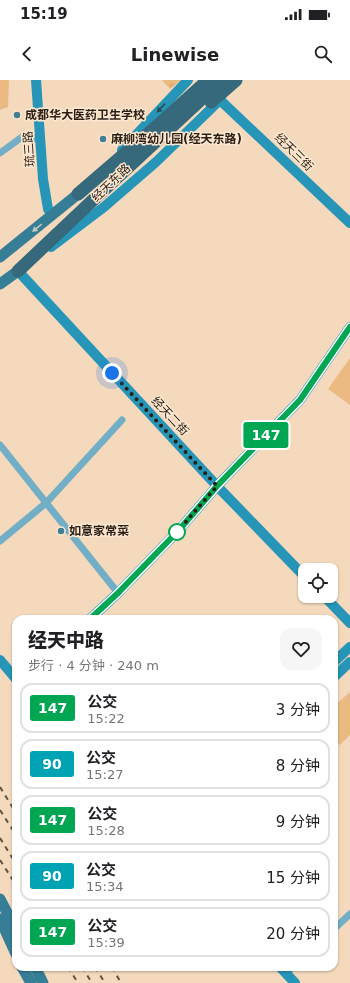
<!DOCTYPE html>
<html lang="zh">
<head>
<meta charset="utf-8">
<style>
	:root { --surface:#fff; --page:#f6f6f6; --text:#202124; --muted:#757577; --line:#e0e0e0 }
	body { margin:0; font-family:"DejaVu Sans","Noto Sans SC",sans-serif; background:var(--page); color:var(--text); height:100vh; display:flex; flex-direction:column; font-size:15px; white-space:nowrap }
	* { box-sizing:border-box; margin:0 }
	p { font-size:13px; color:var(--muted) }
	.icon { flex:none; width:22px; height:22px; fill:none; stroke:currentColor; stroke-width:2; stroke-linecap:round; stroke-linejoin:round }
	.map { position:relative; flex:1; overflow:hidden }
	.details { position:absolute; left:12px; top:535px; width:326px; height:356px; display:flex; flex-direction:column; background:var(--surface); border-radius:12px; box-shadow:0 1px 3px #0004 }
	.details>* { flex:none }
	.badge { padding:0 8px; border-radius:3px; font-size:14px; line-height:26px }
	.buttons { position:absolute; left:298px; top:483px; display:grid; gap:8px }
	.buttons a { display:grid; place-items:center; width:40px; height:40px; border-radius:8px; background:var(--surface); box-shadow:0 1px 3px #0004; font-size:20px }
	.you { position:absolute; width:20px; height:20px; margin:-10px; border:3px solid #fff; border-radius:50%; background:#1a73e8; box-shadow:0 0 0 6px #1a73e833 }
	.map>.badge { position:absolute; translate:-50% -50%; box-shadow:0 0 0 2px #fff }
	.round { display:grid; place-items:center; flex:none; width:42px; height:42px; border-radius:12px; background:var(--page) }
	.overview { display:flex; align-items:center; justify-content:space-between; height:68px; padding:0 16px }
	h1 { font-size:19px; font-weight:800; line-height:30px }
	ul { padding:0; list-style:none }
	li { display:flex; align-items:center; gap:12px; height:50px; margin:0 8px 6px; padding:0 8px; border:2px solid var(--line); border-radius:12px }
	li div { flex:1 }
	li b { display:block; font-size:15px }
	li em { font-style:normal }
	li .badge { min-width:44px; font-weight:700; text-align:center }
	.status { display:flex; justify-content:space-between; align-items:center; height:28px; padding:0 20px; background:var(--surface); direction:ltr }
	.status svg { height:11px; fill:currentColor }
	header { display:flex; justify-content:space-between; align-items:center; height:52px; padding:0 16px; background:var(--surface); font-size:18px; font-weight:800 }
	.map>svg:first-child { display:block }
	.grass { fill:url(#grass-tufts) }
	.garden { fill:#ebba83 }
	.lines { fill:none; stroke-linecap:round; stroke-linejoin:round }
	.street { stroke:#72aec5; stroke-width:7 }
	.secondary { stroke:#2795b7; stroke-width:10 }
	.primary { stroke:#367d96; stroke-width:11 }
	.highway { stroke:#36697c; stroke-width:13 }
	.rail { stroke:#5f5141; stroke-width:2; stroke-dasharray:5 5; stroke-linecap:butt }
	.oneway { fill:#284e55 }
	.oneway2 { fill:#c1c7bf }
	.line-casing { stroke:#fff; stroke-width:9 }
	.line { stroke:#00a651; stroke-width:6 }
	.walk { stroke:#291f14; stroke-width:4; stroke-dasharray:0 7.2 }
	.poi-dot { fill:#417e95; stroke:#fde7d0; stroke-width:1.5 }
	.stop-dot { fill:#fff; stroke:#00a651; stroke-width:2 }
	.labels { text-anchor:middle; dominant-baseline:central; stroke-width:3; stroke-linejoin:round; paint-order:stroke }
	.poi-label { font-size:12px; font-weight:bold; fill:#291f14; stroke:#fde7d0; text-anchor:start }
	.street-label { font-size:12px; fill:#291f14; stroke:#fde7d0 }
</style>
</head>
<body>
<div class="status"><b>15:19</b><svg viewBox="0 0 49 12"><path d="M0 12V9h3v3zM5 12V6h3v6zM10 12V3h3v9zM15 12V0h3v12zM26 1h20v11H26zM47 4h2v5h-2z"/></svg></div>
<header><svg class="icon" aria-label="back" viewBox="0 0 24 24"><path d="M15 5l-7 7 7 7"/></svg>Linewise<svg class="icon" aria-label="search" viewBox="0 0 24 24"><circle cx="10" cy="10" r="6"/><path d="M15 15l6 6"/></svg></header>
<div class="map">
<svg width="350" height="903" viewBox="0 0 350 903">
	<defs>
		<pattern id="grass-tufts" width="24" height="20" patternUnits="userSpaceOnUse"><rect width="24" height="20" fill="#ebba83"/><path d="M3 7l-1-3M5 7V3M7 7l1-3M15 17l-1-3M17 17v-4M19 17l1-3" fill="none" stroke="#ca9f70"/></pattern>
	</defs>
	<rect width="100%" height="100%" fill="#f4d9bd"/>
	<polygon class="grass" points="162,0 181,0 170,9"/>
	<g class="garden">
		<polygon points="0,0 9,0 8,27 0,30"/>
		<polygon points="350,278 350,325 328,309"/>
		<polygon points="350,612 350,655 340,665 334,658 334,626"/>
	</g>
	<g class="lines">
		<g class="street">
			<polyline points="0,73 22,57 41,59"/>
			<polyline points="0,365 118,513"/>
			<polyline points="0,461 46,423 122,340"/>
			<polyline points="334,849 350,834"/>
			<polyline points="286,893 293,887"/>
		</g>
		<g class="secondary">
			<polyline points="36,0 43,99 48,129 52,135"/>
			<polyline points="220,20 350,143"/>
			<polyline points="122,70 188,0"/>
			<polyline points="51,167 104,127 156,82 221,19"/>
			<polyline points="24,187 18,191 217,406 305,497"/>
			<polyline points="324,516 350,543"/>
			<polyline points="90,539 118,513 179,450 217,406 300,320 350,247"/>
			<polyline points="0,580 16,599"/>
			<polyline points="334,582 350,567"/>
			<polyline points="334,597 350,582"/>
			<polyline points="280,887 295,903"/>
		</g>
		<g class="primary">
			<polyline points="0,177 78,114"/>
			<polyline points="0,204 18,191"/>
			<polyline points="0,819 16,850"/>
			<polyline points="0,839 16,874"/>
			<polyline points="22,887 31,903"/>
			<polyline points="35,887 43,903"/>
		</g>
		<g class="highway">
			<polyline points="211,22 236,0"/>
			<polyline points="78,114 157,46 208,0"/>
			<polyline points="18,191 109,105 222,0"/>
		</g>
		<g class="rail">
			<polyline points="0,707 16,733"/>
			<polyline points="0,730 16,755"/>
			<polyline points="0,758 16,784"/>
			<polyline points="0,780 16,805"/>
			<polyline points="68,887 78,903"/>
			<polyline points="82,887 92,903"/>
			<polyline points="95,887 105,903"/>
			<polyline points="112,887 121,903"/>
		</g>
	</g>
	<defs><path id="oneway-solid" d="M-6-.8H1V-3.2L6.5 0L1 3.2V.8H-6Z"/></defs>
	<use class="oneway" href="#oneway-solid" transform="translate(161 28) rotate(133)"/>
	<use class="oneway2" href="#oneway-solid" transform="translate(37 148) rotate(141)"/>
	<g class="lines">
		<defs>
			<polyline id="line" points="90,539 118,513 179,450 217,406 300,320 350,247"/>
		</defs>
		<use href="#line" class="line-casing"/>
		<use href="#line" class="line"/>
		<polyline class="walk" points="112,293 217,406 177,452"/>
	</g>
	<g class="poi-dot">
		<circle cx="17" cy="35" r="4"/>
		<circle cx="103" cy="59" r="4"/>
		<circle cx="61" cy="451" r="4"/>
	</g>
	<circle class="stop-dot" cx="177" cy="452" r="8"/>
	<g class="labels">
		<g class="poi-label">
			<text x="25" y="35">成都华大医药卫生学校</text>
			<text x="111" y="59">麻柳湾幼儿园(经天东路)</text>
			<text x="69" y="451">如意家常菜</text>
		</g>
		<g class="street-label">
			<text transform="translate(29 69) rotate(-94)">琉三路</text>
			<text transform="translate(294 72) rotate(44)">经天三街</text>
			<text transform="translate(111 103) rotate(-44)">经天东路</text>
			<text transform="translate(170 336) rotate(47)">经天二街</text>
		</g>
	</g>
</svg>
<div class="buttons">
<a><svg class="icon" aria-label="locate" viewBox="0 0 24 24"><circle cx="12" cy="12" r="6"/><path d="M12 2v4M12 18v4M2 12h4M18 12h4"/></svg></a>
</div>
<div class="you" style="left:112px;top:293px"></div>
<b class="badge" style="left:266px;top:355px;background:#00a651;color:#fff">147</b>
<section class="details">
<div class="overview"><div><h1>经天中路</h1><p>步行 · 4 分钟 · 240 m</p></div><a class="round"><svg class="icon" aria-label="heart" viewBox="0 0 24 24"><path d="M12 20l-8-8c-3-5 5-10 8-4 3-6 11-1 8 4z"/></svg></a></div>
<ul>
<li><span class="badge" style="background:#00a651;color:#fff">147</span><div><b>公交</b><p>15:22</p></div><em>3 分钟</em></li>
<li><span class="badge" style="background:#00a3b4;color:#fff">90</span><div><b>公交</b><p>15:27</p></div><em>8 分钟</em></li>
<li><span class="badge" style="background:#00a651;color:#fff">147</span><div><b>公交</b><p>15:28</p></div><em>9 分钟</em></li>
<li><span class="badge" style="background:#00a3b4;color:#fff">90</span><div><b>公交</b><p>15:34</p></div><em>15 分钟</em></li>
<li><span class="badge" style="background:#00a651;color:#fff">147</span><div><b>公交</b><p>15:39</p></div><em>20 分钟</em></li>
</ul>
</section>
</div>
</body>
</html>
